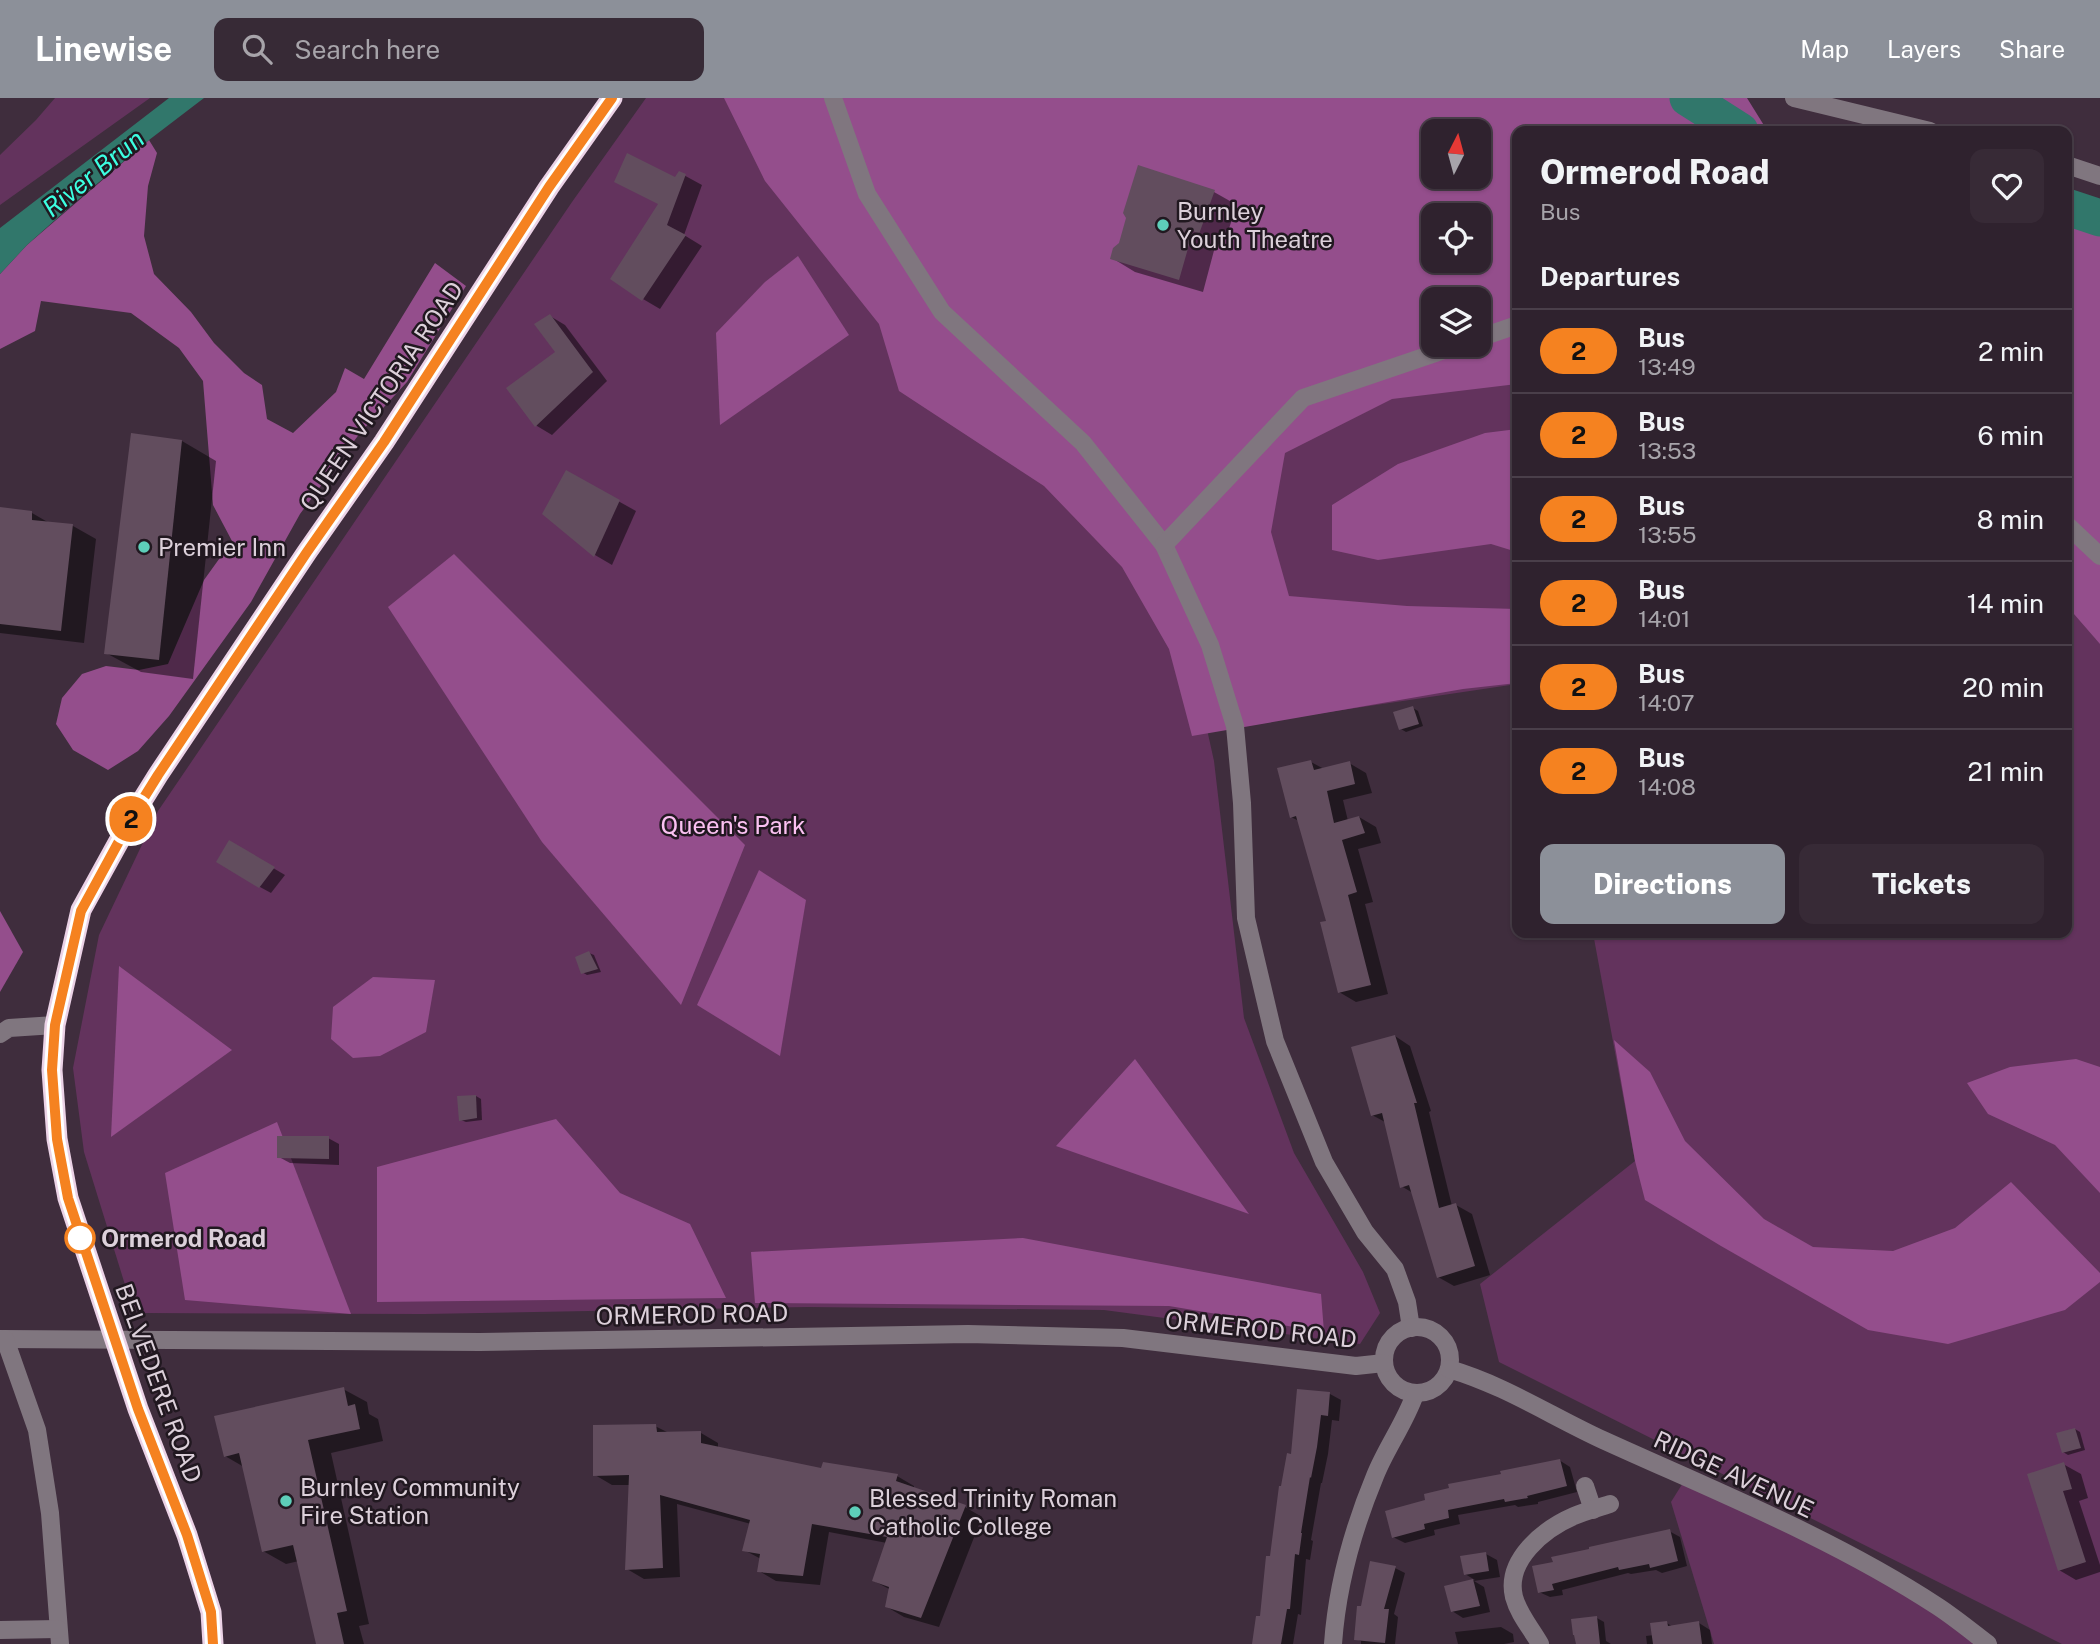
<!DOCTYPE html>
<html lang="en">
<head>
<meta charset="utf-8">
<style>
	:root { --surface:#2f222e; --page:#372a36; --text:#f1f3f6; --muted:#a7a4aa; --line:#4a3f4a; --accent:#8c9099 }
	body { margin:0; font-family:"Public Sans",sans-serif; background:var(--page); color:var(--text); height:100vh; display:flex; flex-direction:column; font-size:26px; white-space:nowrap }
	* { box-sizing:border-box; margin:0 }
	p { font-size:23px; color:var(--muted) }
	.icon { flex:none; width:38px; height:38px; fill:none; stroke:currentColor; stroke-width:2; stroke-linecap:round; stroke-linejoin:round }
	.map { position:relative; flex:1; overflow:hidden }
	.sheet { position:absolute; left:1512px; top:28px; width:560px; height:812px; display:flex; flex-direction:column; background:var(--surface); border-radius:14px; box-shadow:0 2px 5px #0004,0 0 0 2px var(--line) }
	.sheet>* { flex:none }
	.badge { padding:0 14px; border-radius:23px; font-size:24px; line-height:46px }
	.needle { width:46px; rotate:6deg }
	.fabs { position:absolute; left:1421px; top:21px; display:grid; gap:14px }
	.fabs a { display:grid; place-items:center; width:70px; height:70px; border-radius:14px; background:var(--surface); box-shadow:0 2px 5px #0004,0 0 0 2px var(--line); font-size:35px }
	.map>.badge { position:absolute; translate:-50% -50%; box-shadow:0 0 0 4px #fff }
	h2 { padding:0 28px; font-size:26px; line-height:63px }
	.round { display:grid; place-items:center; flex:none; width:74px; height:74px; border-radius:14px; background:var(--page) }
	.headline { display:flex; align-items:center; justify-content:space-between; height:119px; padding:0 28px }
	h1 { font-size:33px; font-weight:800; line-height:52px }
	.button { display:flex; gap:14px; margin-top:auto; padding:14px 28px }
	.button a { flex:1; height:80px; border-radius:14px; background:var(--accent); color:#fff; font-size:28px; font-weight:800; line-height:80px; text-align:center }
	.button a+a { background:var(--page); color:var(--text) }
	ul { padding:0; list-style:none }
	li { display:flex; align-items:center; gap:21px; height:84px; padding:0 28px; border-top:2px solid var(--line) }
	li div { flex:1 }
	li b { display:block; font-size:26px }
	li em { font-style:normal }
	li .badge { min-width:77px; font-weight:700; text-align:center }
	header { display:flex; align-items:center; gap:42px; box-sizing:border-box; height:98px; padding:0 35px; background:var(--accent); color:#fff }
	header strong { font-size:33px }
	nav { display:flex; gap:38px; margin-inline-start:auto; font-size:24px }
	.search { width:490px; height:63px; background:var(--page); display:flex; align-items:center; gap:18px; box-sizing:border-box; padding:0 24px; border-radius:14px; color:var(--muted); font-size:26px }
	.map>svg:first-child { display:block }
	.green { fill:#63335d }
	.forest { fill:#944e8c; fill-rule:evenodd }
	.water { fill:#31776b }
	.shadow { fill:#0007 }
	.lines { fill:none; stroke-linecap:round; stroke-linejoin:round }
	.river { stroke:#31776b; stroke-width:37 }
	.building { fill:#624d5e }
	.minor { stroke:#80767f; stroke-width:18 }
	.highway { stroke:#ebd2e6; stroke-width:21 }
	.line-casing { stroke:#fff; stroke-width:16 }
	.line { stroke:#f58220; stroke-width:10 }
	.poi-dot { fill:#5dceb9; stroke:#211820; stroke-width:2.5 }
	.stop-dot { fill:#fff; stroke:#f58220; stroke-width:3.5 }
	.labels { text-anchor:middle; dominant-baseline:central; stroke-width:5; stroke-linejoin:round; paint-order:stroke }
	.poi-label { font-size:24px; fill:#dcd0da; stroke:#211820; text-anchor:start }
	.street-label { font-size:24px; fill:#dcd0da; stroke:#211820 }
	.park-label { font-size:24px; fill:#fbc1f2; stroke:#211820 }
	.stop-label { font-size:24px; font-weight:bold; fill:#dcd0da; stroke:#211820; text-anchor:start }
	.water-label { font-size:26px; font-style:italic; fill:#3cffe1; stroke:#211820 }
</style>
</head>
<body>
<header>
<strong>Linewise</strong>
<div class="search"><svg class="icon" aria-label="search" viewBox="0 0 24 24"><circle cx="10" cy="10" r="6"/><path d="M15 15l6 6"/></svg>Search here</div>
<nav><a>Map</a><a>Layers</a><a>Share</a></nav>
</header>
<div class="map">
<svg width="2100" height="1546" viewBox="0 0 2100 1546">
	<rect width="100%" height="100%" fill="#3f2d3d"/>
	<g class="green">
		<polygon points="55,0 150,0 0,107 0,57 36,22"/>
		<polygon points="646,0 809,0 1128,434 1191,559 1214,663 1244,920 1294,1055 1363,1174 1380,1215 1360,1246 1104,1212 808,1209 424,1216 141,1215 130,1203 84,1054 73,970 99,837 158,713 572,104"/>
		<polygon points="1517,207 1517,586 1235,628 1164,447 1433,234 1433,247 1479,247"/>
		<polygon points="2067,431 2100,464 2100,1546 2062,1546 1499,1264 1480,1186 1635,1063 1593,835 2067,835"/>
		<polygon points="1686,1380 1783,1424 1988,1546 1714,1546 1671,1404"/>
	</g>
	<g class="forest">
		<path d="M724 0H1747L1765 29 1785 33H1517V286L1392 301 1285 355 1271 434 1289 498 1407 508 1517 511V585L1463 591 1192 638 1169 551 1122 469 1044 388 899 293 879 226 765 83ZM1433 33H1479V79H1433ZM1433 117H1479V163H1433ZM1433 201H1479V247H1433Z"/>
		<polygon points="149,42 157,55 148,88 144,138 154,176 191,214 214,245 244,275 262,287 267,321 293,335 336,294 345,270 364,281 435,165 466,188 407,284 360,335 300,416 251,504 169,618 138,653 108,672 73,652 56,626 62,600 82,576 106,568 139,572 168,566 204,482 232,443 213,407 203,283 179,250 131,215 41,203 35,233 0,251 0,176 27,147"/>
		<polygon points="2067,120 2100,137 2100,546 2067,508"/>
		<polygon points="798,158 849,237 720,327 716,235 765,184"/>
		<polygon points="1517,331 1517,454 1491,446 1378,462 1332,452 1332,407 1398,366 1485,335"/>
		<polygon points="454,456 745,747 681,907 542,744 388,509"/>
		<polygon points="759,772 806,802 780,958 697,907"/>
		<polygon points="0,813 23,854 0,894"/>
		<polygon points="119,868 232,952 111,1039"/>
		<polygon points="373,879 435,882 426,934 380,958 353,960 331,941 333,909"/>
		<polygon points="1614,942 1650,974 1685,1043 1764,1121 1813,1149 1893,1153 1955,1130 2011,1084 2100,1175 2100,1184 2065,1212 1948,1246 1868,1232 1721,1148 1645,1102 1635,1063"/>
		<polygon points="1135,961 1249,1116 1056,1048"/>
		<polygon points="2076,961 2100,969 2100,1095 2055,1047 1988,1016 1967,985 2010,969"/>
		<polygon points="556,1021 620,1095 690,1126 726,1200 377,1204 377,1069"/>
		<polygon points="277,1024 351,1216 185,1202 165,1075"/>
		<polygon points="1023,1140 1321,1196 1324,1234 1169,1208 755,1205 751,1154"/>
	</g>
	<polygon class="water" points="169,0 204,0 149,42 73,106 27,147 0,176 0,130"/>
	<g class="shadow">
		<polygon points="680,75 702,87 684,137 702,148 660,211 643,201"/>
		<polygon points="1214,94 1237,107 1223,148 1216,145 1203,194 1135,174 1112,160"/>
		<polygon points="550,218 565,227 607,283 552,337 537,328 509,291 557,254"/>
		<polygon points="182,343 216,363 193,581 141,574 106,555"/>
		<polygon points="566,374 636,413 612,467 595,457 544,416"/>
		<polygon points="0,411 32,415 51,426 73,428 96,441 84,545 0,535"/>
		<polygon points="1413,610 1418,613 1423,628 1406,634 1401,631"/>
		<polygon points="1311,664 1324,671 1349,665 1366,675 1372,695 1343,702 1348,723 1359,719 1376,729 1381,745 1358,751 1373,804 1365,806 1388,896 1356,904 1339,894 1328,824 1299,723 1291,719"/>
		<polygon points="229,744 285,777 271,795 260,789"/>
		<polygon points="589,855 594,857 601,874 587,877 582,874"/>
		<polygon points="1395,938 1410,948 1431,1013 1429,1014 1452,1108 1456,1107 1472,1116 1490,1177 1454,1188 1438,1179 1413,1095 1401,1088 1385,1024 1372,1017"/>
		<polygon points="476,998 481,1001 482,1022 466,1024 461,1022"/>
		<polygon points="328,1040 339,1046 339,1067 290,1065 279,1059"/>
		<polygon points="343,1291 367,1304 369,1316 378,1321 383,1343 331,1355 369,1526 359,1528 364,1546 318,1546 299,1463 286,1466 263,1453 244,1369 225,1358"/>
		<polygon points="1299,1293 1330,1296 1341,1302 1339,1323 1332,1322 1328,1356 1322,1385 1321,1385 1311,1442 1313,1443 1310,1462 1306,1461 1301,1517 1298,1516 1293,1546 1253,1546 1262,1520 1271,1460 1292,1358"/>
		<polygon points="655,1328 669,1335 701,1335 718,1345 718,1350 823,1372 897,1378 914,1388 914,1391 965,1409 982,1419 939,1529 904,1519 887,1509 891,1492 874,1483 887,1445 829,1434 820,1487 776,1483 759,1473 761,1461 744,1452 751,1426 677,1406 680,1479 644,1481 627,1471 630,1387 612,1387 595,1377"/>
		<polygon points="2075,1331 2080,1334 2085,1352 2068,1357 2063,1354"/>
		<polygon points="1559,1362 1570,1369 1577,1394 1538,1404 1538,1406 1518,1409 1515,1407 1458,1417 1460,1426 1434,1432 1435,1437 1405,1445 1393,1439 1503,1378"/>
		<polygon points="2063,1366 2081,1376 2088,1400 2079,1403 2100,1467 2100,1474 2076,1482 2059,1472"/>
		<polygon points="1669,1433 1680,1439 1687,1468 1662,1475 1656,1472 1631,1476 1628,1475 1562,1492 1563,1497 1550,1499 1539,1494 1534,1470"/>
		<polygon points="1486,1456 1497,1462 1500,1479 1474,1483 1484,1489 1490,1514 1463,1520 1452,1513 1447,1489 1475,1482 1465,1476"/>
		<polygon points="1395,1470 1405,1475 1394,1516 1398,1519 1395,1546 1361,1546 1361,1543 1356,1541"/>
		<polygon points="1597,1520 1604,1524 1606,1543 1611,1546 1578,1546"/>
		<polygon points="1667,1525 1673,1529 1699,1525 1710,1532 1712,1546 1647,1546 1646,1538 1654,1537"/>
		<polygon points="1501,1529 1513,1536 1514,1544 1504,1546 1458,1546 1455,1534"/>
	</g>
	<g class="lines">
		<g class="river">
			<polyline points="1688,0 1740,33"/>
			<polyline points="2067,109 2100,120"/>
		</g>
	</g>
	<g class="building">
		<polygon points="627,55 675,79 679,73 686,76 667,127 686,137 642,203 610,181 658,106 614,84"/>
		<polygon points="1138,67 1215,92 1199,136 1193,133 1179,182 1110,161 1113,150 1119,145 1126,120 1123,115"/>
		<polygon points="550,216 593,274 535,329 506,290 555,254 534,226"/>
		<polygon points="131,335 182,342 159,562 104,556"/>
		<polygon points="566,372 620,402 594,459 542,416"/>
		<polygon points="0,409 32,413 32,422 73,426 61,533 0,526"/>
		<polygon points="1413,608 1419,626 1399,632 1393,614"/>
		<polygon points="1311,662 1314,672 1350,663 1355,686 1327,693 1334,725 1359,718 1365,735 1342,742 1357,794 1348,797 1371,887 1338,895 1320,824 1326,823 1296,718 1290,720 1277,670"/>
		<polygon points="229,742 275,769 259,790 216,764"/>
		<polygon points="589,853 598,871 581,876 575,859"/>
		<polygon points="1395,937 1417,1005 1414,1005 1439,1110 1456,1105 1475,1168 1437,1180 1409,1087 1400,1090 1382,1015 1371,1018 1351,949"/>
		<polygon points="476,997 477,1020 459,1023 457,998"/>
		<polygon points="277,1038 329,1038 329,1061 277,1060"/>
		<polygon points="344,1289 348,1308 355,1306 360,1331 308,1342 347,1513 337,1515 344,1546 316,1546 293,1447 262,1454 239,1355 224,1359 214,1318"/>
		<polygon points="1297,1291 1330,1294 1328,1318 1321,1317 1317,1349 1311,1380 1310,1379 1301,1435 1302,1435 1299,1457 1295,1456 1290,1511 1287,1511 1281,1546 1252,1546 1256,1518 1260,1518 1266,1458 1270,1458 1279,1388 1281,1388 1287,1355 1291,1356"/>
		<polygon points="656,1326 657,1334 701,1333 701,1345 821,1370 823,1364 898,1376 896,1383 966,1407 921,1520 885,1509 889,1489 872,1483 887,1439 812,1426 803,1478 757,1474 760,1456 742,1453 750,1422 660,1397 663,1470 625,1472 629,1377 593,1378 593,1327"/>
		<polygon points="2075,1330 2081,1350 2062,1355 2056,1335"/>
		<polygon points="1560,1361 1567,1388 1527,1398 1528,1400 1505,1404 1504,1401 1448,1412 1449,1420 1424,1426 1425,1431 1392,1440 1385,1413 1425,1402 1424,1396 1449,1390 1448,1386 1501,1376 1500,1373"/>
		<polygon points="2064,1364 2072,1391 2063,1393 2086,1464 2058,1473 2027,1376"/>
		<polygon points="1670,1431 1678,1463 1650,1470 1649,1466 1619,1472 1618,1469 1552,1486 1554,1492 1538,1495 1532,1468 1553,1464 1551,1459 1589,1451 1589,1449"/>
		<polygon points="1486,1454 1489,1473 1464,1477 1460,1458"/>
		<polygon points="1370,1463 1396,1468 1384,1511 1389,1511 1385,1545 1354,1542 1357,1508 1361,1508"/>
		<polygon points="1473,1481 1480,1508 1451,1514 1444,1488"/>
		<polygon points="1597,1518 1600,1546 1576,1546 1574,1537 1573,1537 1571,1521"/>
		<polygon points="1667,1523 1668,1528 1699,1523 1702,1546 1653,1546 1650,1525"/>
	</g>
	<g class="lines">
		<g class="minor">
			<polyline points="833,0 867,96 942,214 1083,345 1164,447 1210,547 1235,628 1242,705 1246,820 1275,943 1324,1064 1365,1134 1395,1171 1407,1204 1411,1230"/>
			<polyline points="1794,0 1930,33"/>
			<polyline points="2067,67 2100,78"/>
			<polyline points="1479,240 1517,227"/>
			<polyline points="2067,427 2100,458"/>
			<polyline points="1164,447 1303,300 1459,247"/>
			<polyline points="0,936 9,930 55,927"/>
			<circle cx="1417" cy="1262" r="33"/>
			<polyline points="0,1241 480,1244 968,1236 1123,1240 1356,1268 1384,1265"/>
			<polyline points="5,1241 37,1332 50,1415 60,1546"/>
			<path d="M1449 1271C1504 1287 1551 1318 1603 1342 1715 1393 1833 1440 1937 1508 1954 1519 1971 1533 1988 1546"/>
			<polyline points="1585,1388 1593,1412"/>
			<polyline points="0,1532 58,1531"/>
			<path d="M1333 1546C1337 1489 1353 1431 1375 1378 1386 1350 1405 1325 1415 1296"/>
			<path d="M1540 1546C1531 1530 1519 1517 1514 1499 1505 1462 1544 1431 1574 1418 1585 1413 1598 1410 1610 1406"/>
		</g>
		<polyline class="highway" points="213,1546 211,1514 187,1437 138,1311 68,1100 57,1041 52,972 55,927 81,812 135,714 158,677 307,454 384,344 549,89 612,0"/>
	</g>
	<g class="lines">
		<defs>
			<polyline id="line" points="213,1546 211,1514 187,1437 138,1311 68,1100 57,1041 52,972 55,927 81,813 135,714 158,677 307,454 384,344 549,89 612,0"/>
		</defs>
		<use href="#line" class="line-casing"/>
		<use href="#line" class="line"/>
	</g>
	<g class="poi-dot">
		<circle cx="1163" cy="127" r="7"/>
		<circle cx="144" cy="449" r="7"/>
		<circle cx="286" cy="1403" r="7"/>
		<circle cx="855" cy="1414" r="7"/>
	</g>
	<circle class="stop-dot" cx="80" cy="1140" r="14"/>
	<g class="labels">
		<g class="poi-label">
			<text x="1177" y="113">Burnley<tspan x="1177" dy="28">Youth Theatre</tspan></text>
			<text x="158" y="449">Premier Inn</text>
			<text x="300" y="1389">Burnley Community<tspan x="300" dy="28">Fire Station</tspan></text>
			<text x="869" y="1400">Blessed Trinity Roman<tspan x="869" dy="28">Catholic College</tspan></text>
		</g>
		<g class="street-label">
			<text transform="translate(381 298) rotate(-56)">QUEEN VICTORIA ROAD</text>
			<text transform="translate(692 1216) rotate(-1)">ORMEROD ROAD</text>
			<text transform="translate(1261 1231) rotate(6)">ORMEROD ROAD</text>
			<text transform="translate(159 1285) rotate(70)">BELVEDERE ROAD</text>
			<text transform="translate(1734 1376) rotate(25)">RIDGE AVENUE</text>
		</g>
		<g class="park-label">
			<text x="733" y="727">Queen's Park</text>
		</g>
		<g class="stop-label">
			<text x="101" y="1140">Ormerod Road</text>
		</g>
		<g class="water-label">
			<text transform="translate(93 75) rotate(-39)">River Brun</text>
		</g>
	</g>
</svg>
<div class="fabs">
<a><svg class="needle" viewBox="-14 -14 28 28"><path d="M0-13l5 13h-10z" fill="#e53935"/><path d="M0 13l5-13h-10z" fill="#a7a4aa"/></svg></a>
<a><svg class="icon" aria-label="locate" viewBox="0 0 24 24"><circle cx="12" cy="12" r="6"/><path d="M12 2v4M12 18v4M2 12h4M18 12h4"/></svg></a>
<a><svg class="icon" aria-label="layers" viewBox="0 0 24 24"><path d="M12 4l9 5-9 5-9-5zM3 14l9 5 9-5"/></svg></a>
</div>
<b class="badge" style="left:131px;top:721px;background:#f58220;color:#111">2</b>
<section class="sheet">
<div class="headline"><div><h1>Ormerod Road</h1><p>Bus</p></div><a class="round"><svg class="icon" aria-label="heart" viewBox="0 0 24 24"><path d="M12 20l-8-8c-3-5 5-10 8-4 3-6 11-1 8 4z"/></svg></a></div>
<h2>Departures</h2>
<ul>
<li><span class="badge" style="background:#f58220;color:#111">2</span><div><b>Bus</b><p>13:49</p></div><em>2 min</em></li>
<li><span class="badge" style="background:#f58220;color:#111">2</span><div><b>Bus</b><p>13:53</p></div><em>6 min</em></li>
<li><span class="badge" style="background:#f58220;color:#111">2</span><div><b>Bus</b><p>13:55</p></div><em>8 min</em></li>
<li><span class="badge" style="background:#f58220;color:#111">2</span><div><b>Bus</b><p>14:01</p></div><em>14 min</em></li>
<li><span class="badge" style="background:#f58220;color:#111">2</span><div><b>Bus</b><p>14:07</p></div><em>20 min</em></li>
<li><span class="badge" style="background:#f58220;color:#111">2</span><div><b>Bus</b><p>14:08</p></div><em>21 min</em></li>
</ul>
<div class="button"><a>Directions</a><a>Tickets</a></div>
</section>
</div>
</body>
</html>
